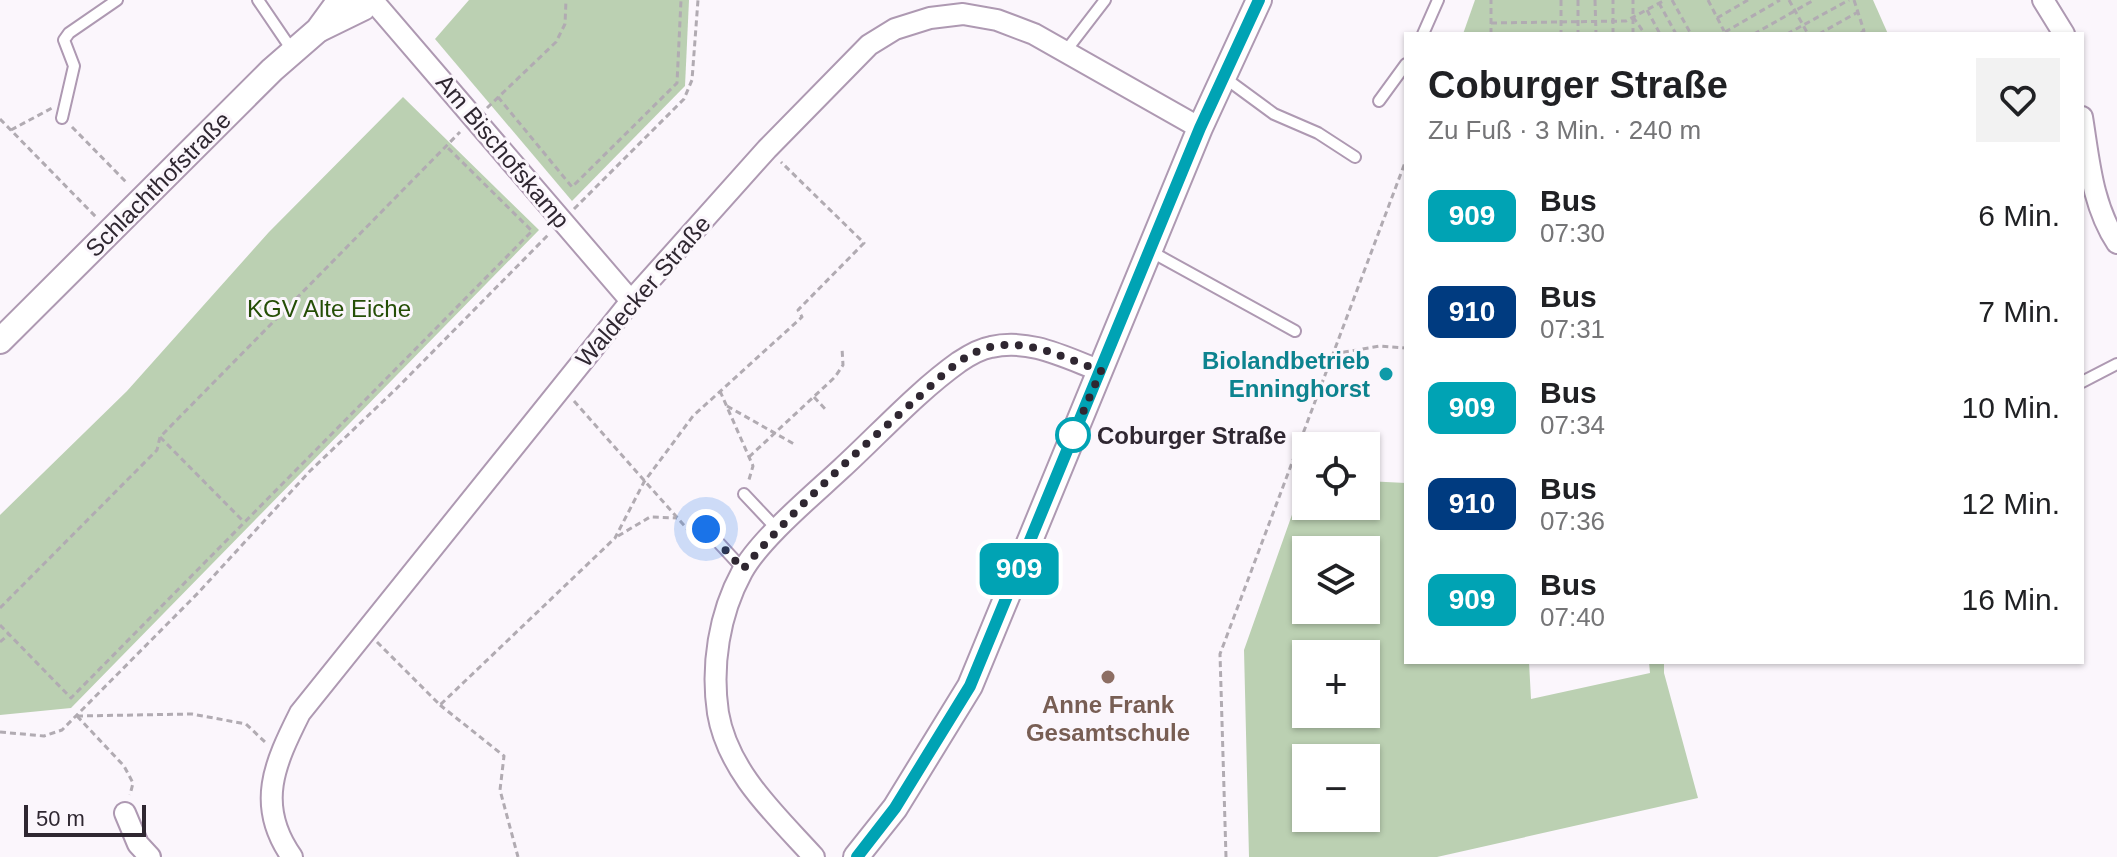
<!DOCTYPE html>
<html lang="de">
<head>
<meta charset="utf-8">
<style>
	:root { --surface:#fff; --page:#f2f2f2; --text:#202124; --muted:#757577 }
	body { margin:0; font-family:Arial,sans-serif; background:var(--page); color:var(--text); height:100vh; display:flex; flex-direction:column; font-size:30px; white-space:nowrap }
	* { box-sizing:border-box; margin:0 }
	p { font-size:26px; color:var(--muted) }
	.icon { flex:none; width:44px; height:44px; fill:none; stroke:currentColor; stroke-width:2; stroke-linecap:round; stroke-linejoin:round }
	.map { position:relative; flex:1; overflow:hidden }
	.details { position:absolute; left:1404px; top:32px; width:680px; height:632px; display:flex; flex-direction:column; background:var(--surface); border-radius:0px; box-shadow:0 2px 6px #0004 }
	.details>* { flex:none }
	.badge { padding:0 16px; border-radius:12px; font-size:28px; line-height:52px }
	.tools { position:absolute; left:1292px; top:432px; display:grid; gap:16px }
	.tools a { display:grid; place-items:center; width:88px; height:88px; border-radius:0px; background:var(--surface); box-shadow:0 2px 6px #0004; font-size:40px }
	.scale { position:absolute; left:24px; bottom:20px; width:122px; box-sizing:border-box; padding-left:8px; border:4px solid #2f2731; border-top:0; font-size:22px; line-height:28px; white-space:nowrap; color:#2f2731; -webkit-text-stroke:6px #fbf6fc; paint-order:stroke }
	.you { position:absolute; width:40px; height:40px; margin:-20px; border:6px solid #fff; border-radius:50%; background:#1a73e8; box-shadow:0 0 0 12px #1a73e833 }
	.map>.badge { position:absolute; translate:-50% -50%; box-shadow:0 0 0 4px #fff }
	.round { display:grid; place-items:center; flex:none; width:84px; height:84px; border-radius:0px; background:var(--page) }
	.head { display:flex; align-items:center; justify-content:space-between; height:136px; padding:0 24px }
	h1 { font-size:38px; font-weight:700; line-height:60px }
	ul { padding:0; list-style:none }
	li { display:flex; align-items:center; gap:24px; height:96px; padding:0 24px }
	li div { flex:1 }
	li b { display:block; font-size:30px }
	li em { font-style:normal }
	li .badge { min-width:88px; font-weight:700; text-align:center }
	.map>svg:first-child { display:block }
	.green { fill:#bbd0b2; fill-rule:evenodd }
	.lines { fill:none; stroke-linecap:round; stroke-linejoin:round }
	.service-casing { stroke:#ae99b2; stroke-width:14 }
	.minor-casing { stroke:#ae99b2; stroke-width:24 }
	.tertiary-casing { stroke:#ae99b2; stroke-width:28 }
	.path { stroke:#b1abb2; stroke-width:3; stroke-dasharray:6 4; stroke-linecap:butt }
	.service { stroke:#fff; stroke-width:10 }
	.minor { stroke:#fff; stroke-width:20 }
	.tertiary { stroke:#fff; stroke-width:24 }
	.line-casing { stroke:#fff; stroke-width:18 }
	.line { stroke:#00a3b4; stroke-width:12 }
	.walk { stroke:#2f2731; stroke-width:8; stroke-dasharray:0 14.4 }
	.culture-dot { fill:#0f9aa8; stroke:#fbf6fc; stroke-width:3 }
	.stop-dot { fill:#fff; stroke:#00a3b4; stroke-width:4 }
	.education-dot { fill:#8d6e63; stroke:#fbf6fc; stroke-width:3 }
	.labels { text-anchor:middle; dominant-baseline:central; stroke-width:6; stroke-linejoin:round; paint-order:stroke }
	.street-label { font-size:24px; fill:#2f2731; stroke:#fbf6fc }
	.park-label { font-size:24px; fill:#254e06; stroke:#fbf6fc }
	.culture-label { font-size:24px; font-weight:bold; fill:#0d838f; stroke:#fbf6fc; text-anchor:end }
	.stop-label { font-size:24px; font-weight:bold; fill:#2f2731; stroke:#fbf6fc; text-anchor:start }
	.education-label { font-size:24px; font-weight:bold; fill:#785e54; stroke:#fbf6fc }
</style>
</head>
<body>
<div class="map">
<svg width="2117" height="857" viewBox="0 0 2117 857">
	<rect width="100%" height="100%" fill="#fbf6fc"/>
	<g class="green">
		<polygon points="469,0 689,0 685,86 572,201 435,39"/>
		<polygon points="1475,0 1873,0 1888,34 1463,34"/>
		<polygon points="403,97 539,230 71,708 0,715 0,515 127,391 269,232"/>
		<path d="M1305 478 1306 506H1366V481L1406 483V662H1529L1531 699 1650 673 1649 662H1664V673L1698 798 1437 857H1249L1244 650ZM1306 550H1366V610H1306ZM1366 654V714H1306V654ZM1366 758V818H1306V758Z"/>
	</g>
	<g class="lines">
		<defs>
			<g id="service">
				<polyline points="258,0 292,50"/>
				<polyline points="1423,34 1438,0"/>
				<polyline points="1065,52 1105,0"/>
				<polyline points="1225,78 1274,114 1318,133 1355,157"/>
				<polyline points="1379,101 1406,64"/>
				<polyline points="62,118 74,66 64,40 69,33 117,0"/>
				<polyline points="1150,251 1295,331"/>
				<polyline points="2082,382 2117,364"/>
				<polyline points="744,494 777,529"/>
				<polyline points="706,529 743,569"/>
			</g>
			<g id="minor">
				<polyline points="2043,0 2064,34"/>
				<polyline points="374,2 631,301"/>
				<path d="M2082 117C2089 160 2092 205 2117 243"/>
				<polyline points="125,813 138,844 150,857"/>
				<path d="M292 857C255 805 275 763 300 713L631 301 767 149 869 45 895 29 930 18 963 14 997 20 1034 34 1200 128"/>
				<path d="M814 857C776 815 728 772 718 713 711 666 719 614 742 572 760 539 813 495 842 468 880 433 917 392 959 362 968 356 979 349 991 347 1030 338 1066 358 1101 371"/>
			</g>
			<g id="tertiary">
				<polyline points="320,29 363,8"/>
				<polyline points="0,341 272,70 318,30 340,0"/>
				<polyline points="856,857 895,808 970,686 1200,128 1259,0"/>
			</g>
		</defs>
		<use href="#service" class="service-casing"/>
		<use href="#minor" class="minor-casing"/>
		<use href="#tertiary" class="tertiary-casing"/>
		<g class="path">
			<polyline points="1561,0 1561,34"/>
			<polyline points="1578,0 1578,34"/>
			<polyline points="1595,0 1596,34"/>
			<polyline points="1672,0 1691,34"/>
			<polyline points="1708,0 1724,31"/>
			<polyline points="1789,0 1808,34"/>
			<polyline points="1854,0 1864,31 1858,34"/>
			<polyline points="1659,3 1676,34"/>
			<polyline points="1647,10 1660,34"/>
			<polyline points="1633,17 1645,34"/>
			<polyline points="1717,18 1748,0"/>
			<polyline points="1491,23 1626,21 1665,0"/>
			<polyline points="1725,32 1780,0"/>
			<polyline points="1491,34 1491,0"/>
			<polyline points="1613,34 1613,0"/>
			<polyline points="1633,34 1633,0"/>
			<polyline points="1754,34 1814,0"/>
			<polyline points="1787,34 1849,0"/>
			<polyline points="1819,34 1858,12"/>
			<polyline points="498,97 572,187 677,83 681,0"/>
			<polyline points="487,108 556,42 565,24 566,0"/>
			<polyline points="0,119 96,217"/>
			<polyline points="72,127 128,184"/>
			<polyline points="11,130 52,108"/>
			<polyline points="574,209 684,99 692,80 698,0"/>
			<polyline points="1333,354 1380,346 1406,348"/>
			<polyline points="720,391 753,466 748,483"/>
			<polyline points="814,397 827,411"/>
			<polyline points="574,401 689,531 696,530"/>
			<polyline points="727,406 794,444"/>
			<polyline points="160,437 244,522"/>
			<polyline points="749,457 835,377 843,365 842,348"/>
			<polyline points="618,536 650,517 677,518"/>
			<polyline points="0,608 157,450 160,437 460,132"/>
			<polyline points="0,625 71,698 532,231 446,146"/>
			<polyline points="0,642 9,634"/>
			<polyline points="377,642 440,705 615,538 644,482 693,416 802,317 798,310 864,243 781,162"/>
			<polyline points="440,705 504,756 500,790 518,857"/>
			<polyline points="77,716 192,714 246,724 265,742"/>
			<polyline points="77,716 124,766 133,783 130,795"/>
			<polyline points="0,732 44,736 62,730 198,593 310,471 397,388 549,234"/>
			<polyline points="1226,857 1220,654 1406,160"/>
		</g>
		<use href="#service" class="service"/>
		<use href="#minor" class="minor"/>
		<use href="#tertiary" class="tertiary"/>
	</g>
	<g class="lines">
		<defs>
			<polyline id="line" points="857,857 895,808 970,686 1200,128 1259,0"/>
		</defs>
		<use href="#line" class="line-casing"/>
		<use href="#line" class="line"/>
		<path class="walk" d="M706 529 743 569C794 509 853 455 912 403 935 383 960 354 990 347 1029 338 1066 359 1101 371L1073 435"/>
	</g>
	<circle class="culture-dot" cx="1386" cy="374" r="8"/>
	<circle class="stop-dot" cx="1073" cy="435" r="16"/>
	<circle class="education-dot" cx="1108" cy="677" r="8"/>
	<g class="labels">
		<g class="street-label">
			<text transform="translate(503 151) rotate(50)">Am Bischofskamp</text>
			<text transform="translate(158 184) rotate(-45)">Schlachthofstraße</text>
			<text transform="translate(643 291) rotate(-49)">Waldecker Straße</text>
		</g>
		<g class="park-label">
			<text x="329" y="308">KGV Alte Eiche</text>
		</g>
		<g class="culture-label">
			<text x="1370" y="360">Biolandbetrieb<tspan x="1370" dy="28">Enninghorst</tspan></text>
		</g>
		<g class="stop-label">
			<text x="1097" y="435">Coburger Straße</text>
		</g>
		<g class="education-label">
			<text x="1108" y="704">Anne Frank<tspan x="1108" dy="28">Gesamtschule</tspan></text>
		</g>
	</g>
</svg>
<div class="tools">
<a><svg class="icon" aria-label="locate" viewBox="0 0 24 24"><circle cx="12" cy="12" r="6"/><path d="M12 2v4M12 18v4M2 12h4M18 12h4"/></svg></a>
<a><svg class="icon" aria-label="layers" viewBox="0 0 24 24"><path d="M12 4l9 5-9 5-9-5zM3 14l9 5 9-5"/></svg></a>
<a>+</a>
<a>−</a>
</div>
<div class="scale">50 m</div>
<div class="you" style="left:706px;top:529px"></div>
<b class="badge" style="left:1019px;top:569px;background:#00a3b4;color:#fff">909</b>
<section class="details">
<div class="head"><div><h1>Coburger Straße</h1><p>Zu Fuß · 3 Min. · 240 m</p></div><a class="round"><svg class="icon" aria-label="heart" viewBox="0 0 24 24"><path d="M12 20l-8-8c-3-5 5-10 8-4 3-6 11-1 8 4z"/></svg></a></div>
<ul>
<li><span class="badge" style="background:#00a3b4;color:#fff">909</span><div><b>Bus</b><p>07:30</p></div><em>6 Min.</em></li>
<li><span class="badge" style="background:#003b80;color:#fff">910</span><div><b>Bus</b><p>07:31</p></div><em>7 Min.</em></li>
<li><span class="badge" style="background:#00a3b4;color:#fff">909</span><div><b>Bus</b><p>07:34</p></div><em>10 Min.</em></li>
<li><span class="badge" style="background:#003b80;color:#fff">910</span><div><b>Bus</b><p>07:36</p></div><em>12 Min.</em></li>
<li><span class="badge" style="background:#00a3b4;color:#fff">909</span><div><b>Bus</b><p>07:40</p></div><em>16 Min.</em></li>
</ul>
</section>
</div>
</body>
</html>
